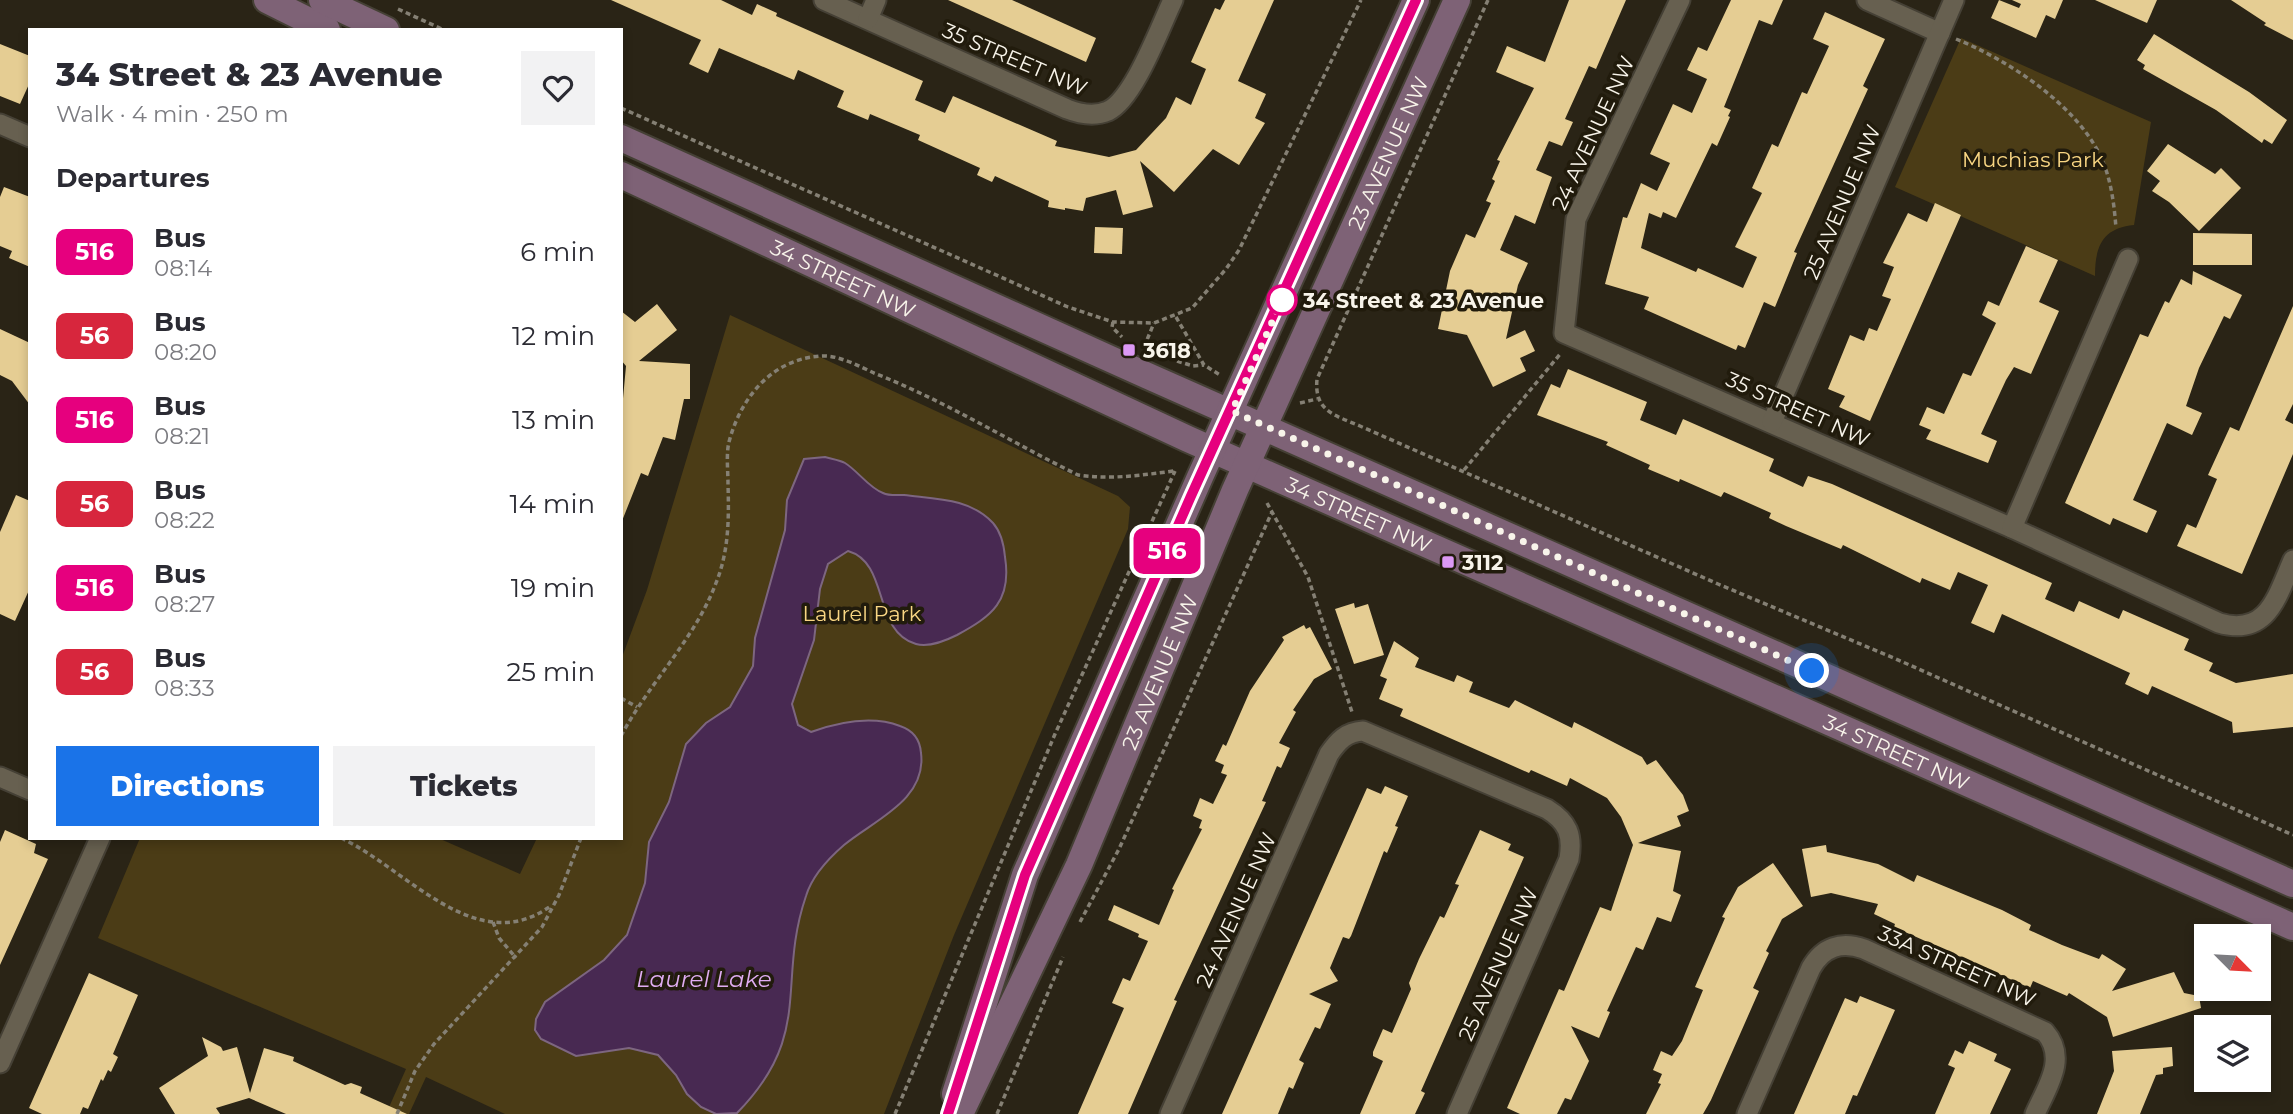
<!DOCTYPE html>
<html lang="en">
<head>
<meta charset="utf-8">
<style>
	:root { --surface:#fff; --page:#f2f2f3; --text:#2b2b33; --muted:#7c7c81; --accent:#1a73e8 }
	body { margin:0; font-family:Montserrat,sans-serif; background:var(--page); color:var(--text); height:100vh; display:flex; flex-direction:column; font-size:26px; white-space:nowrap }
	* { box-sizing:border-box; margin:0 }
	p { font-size:23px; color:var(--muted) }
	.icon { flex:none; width:38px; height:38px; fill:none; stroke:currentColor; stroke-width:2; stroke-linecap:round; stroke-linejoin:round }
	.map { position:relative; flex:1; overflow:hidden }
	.sheet { position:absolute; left:28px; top:28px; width:595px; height:812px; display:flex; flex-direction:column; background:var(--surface); border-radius:0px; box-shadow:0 4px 10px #0003 }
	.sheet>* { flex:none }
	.badge { padding:0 14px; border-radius:10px; font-size:24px; line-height:46px }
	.needle { width:46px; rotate:114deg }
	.buttons { position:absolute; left:2194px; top:924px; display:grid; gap:14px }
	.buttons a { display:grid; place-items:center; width:77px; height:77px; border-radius:0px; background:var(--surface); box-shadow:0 4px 10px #0003; font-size:35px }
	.you { position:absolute; width:35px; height:35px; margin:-18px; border:5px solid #fff; border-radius:50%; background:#1a73e8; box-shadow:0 0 0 10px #1a73e833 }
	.map>.badge { position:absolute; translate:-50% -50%; box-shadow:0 0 0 4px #fff }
	h2 { padding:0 28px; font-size:26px; line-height:63px }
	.round { display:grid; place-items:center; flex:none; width:74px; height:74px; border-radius:0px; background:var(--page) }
	.head { display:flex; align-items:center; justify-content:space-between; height:119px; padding:0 28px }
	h1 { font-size:33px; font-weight:800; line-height:52px }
	.cta { display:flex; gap:14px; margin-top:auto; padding:14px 28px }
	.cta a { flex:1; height:80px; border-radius:0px; background:var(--accent); color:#fff; font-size:28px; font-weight:800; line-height:80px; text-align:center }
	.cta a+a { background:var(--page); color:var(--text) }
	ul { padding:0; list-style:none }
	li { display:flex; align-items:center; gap:21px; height:84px; padding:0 28px }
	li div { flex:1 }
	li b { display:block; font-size:26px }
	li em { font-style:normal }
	li .badge { min-width:77px; font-weight:700; text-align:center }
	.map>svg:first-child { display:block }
	.green { fill:#4b3c16 }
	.water { fill:#482952; stroke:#7d6680; stroke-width:2 }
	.building { fill:#e5cd93 }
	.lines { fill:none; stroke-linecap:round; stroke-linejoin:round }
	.minor-casing { stroke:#454035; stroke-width:23 }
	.secondary-casing { stroke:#454035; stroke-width:30 }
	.path { stroke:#858074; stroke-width:3.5; stroke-dasharray:5 3.5; stroke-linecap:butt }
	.minor { stroke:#676050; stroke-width:19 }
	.secondary { stroke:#7e6276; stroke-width:26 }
	.line-casing { stroke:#fff; stroke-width:16 }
	.line { stroke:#e6007e; stroke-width:10 }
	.walk { stroke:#f8f4ea; stroke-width:7; stroke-dasharray:0 12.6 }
	.stop-dot { fill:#fff; stroke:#e6007e; stroke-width:3.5 }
	.poi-dot { fill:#dc99f4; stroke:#211b0c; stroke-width:2.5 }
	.labels { text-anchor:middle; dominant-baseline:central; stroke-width:7; stroke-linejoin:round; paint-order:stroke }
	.street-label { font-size:21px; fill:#f8f4ea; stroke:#211b0c }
	.park-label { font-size:21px; fill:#f9d683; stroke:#211b0c }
	.stop-label { font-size:21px; font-weight:bold; fill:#f8f4ea; stroke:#211b0c; text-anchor:start }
	.poi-label { font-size:21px; font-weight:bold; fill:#f8f4ea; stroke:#211b0c; text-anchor:start }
	.water-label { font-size:23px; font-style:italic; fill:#e0adf2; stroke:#211b0c }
</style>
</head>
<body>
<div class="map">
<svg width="2293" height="1114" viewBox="0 0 2293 1114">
	<rect width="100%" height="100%" fill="#2a2416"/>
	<g class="green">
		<path d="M1961 38 2151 122 2134 225C2102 228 2095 247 2095 276L1895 187Z"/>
		<polygon points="730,315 1118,496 1130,507 1128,529 954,935 884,1114 505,1114 426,1077 409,1114 386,1114 406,1069 98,938 140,838 438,838 520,874 537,838 621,838 621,660 647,590"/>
	</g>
	<path class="water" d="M825 457C832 459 840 460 845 463 858 471 869 488 883 493 889 496 897 495 904 495 935 499 970 498 993 523 1001 532 1004 546 1005 557 1012 601 992 616 957 635 945 641 929 648 916 644 872 631 890 563 848 551L828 564 820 589 814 640 792 704 798 725 811 732C839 722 871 715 900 726 912 730 920 739 921 753 927 800 874 820 844 845 829 858 812 876 806 896 776 984 815 1033 737 1113L716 1114 701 1107 687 1094 676 1075 658 1055 629 1048 576 1056 541 1039 535 1030 536 1019 545 1002 604 960 627 935 645 883 649 842 669 802 686 744 706 723 730 707 753 666 755 638 785 530 787 500 804 459Z"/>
	<g class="building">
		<polygon points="611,0 721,0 752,15 757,4 777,13 776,16 923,81 915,100 945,113 953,96 1057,141 1055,146 1109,157 1136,150 1166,118 1176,97 1191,105 1206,69 1191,62 1215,8 1220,10 1225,0 1274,0 1238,81 1266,94 1255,118 1265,123 1239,165 1213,149 1174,192 1140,161 1153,207 1123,215 1116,190 1086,198 1083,211 1065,208 1065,210 1048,207 1049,201 995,176 992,182 977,175 980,168 918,140 920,135 870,114 868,120 837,107 844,91 798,70 794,80 719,48 708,73 689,64 701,40"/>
		<polygon points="948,0 1012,0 1096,38 1086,62"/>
		<polygon points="1569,0 1626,0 1596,69 1589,66 1565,119 1573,122 1562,146 1549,141 1536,170 1552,177 1535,224 1515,215 1500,250 1528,263 1518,285 1506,339 1525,330 1535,351 1520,358 1526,371 1493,387 1467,335 1438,329 1450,271 1466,234 1475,238 1491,203 1486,201 1495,181 1492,179 1500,161 1497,160 1534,88 1496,72 1507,46 1545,62"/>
		<polygon points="1731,0 1783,0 1772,25 1759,20 1724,107 1731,110 1728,116 1730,117 1717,146 1712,143 1676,218 1663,212 1661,218 1649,213 1641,248 1696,272 1698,268 1743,288 1757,257 1735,247 1762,193 1752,188 1772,144 1778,147 1802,92 1807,94 1829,46 1813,39 1825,12 1885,39 1863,86 1868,89 1794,252 1797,253 1775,307 1764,302 1745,348 1738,345 1736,350 1644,309 1649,297 1605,284 1623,217 1627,218 1641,183 1657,191 1670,163 1650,154 1673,104 1692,113 1707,79 1687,70 1698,47 1707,51"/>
		<polygon points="1999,0 2019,8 2021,4 2012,0 2063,0 2055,19 2046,15 2036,38 1991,18"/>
		<polygon points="2095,0 2157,0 2147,23"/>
		<polygon points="2231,0 2293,0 2293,40 2264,25 2266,23"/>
		<polygon points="2154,34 2249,92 2287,120 2272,144 2264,139 2262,143 2216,110 2143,69 2145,65 2137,60"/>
		<polygon points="0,44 30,56 30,82 20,104 0,96"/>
		<polygon points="2168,144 2215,174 2221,168 2241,188 2199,231 2169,202 2152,191 2160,181 2147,171"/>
		<polygon points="4,187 30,197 30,267 9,258 12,251 0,246 0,197"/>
		<polygon points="1935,203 1961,215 1870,421 1839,407 1845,396 1828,389 1850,335 1864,341 1869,328 1877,331 1891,299 1882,296 1894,267 1883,263 1908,213 1927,222"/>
		<polygon points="1095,227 1123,228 1122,254 1094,253"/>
		<polygon points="2193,233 2252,234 2252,265 2193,265"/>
		<polygon points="2026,246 2058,260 2039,302 2059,311 2031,374 2014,367 2006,380 1981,434 1997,441 1988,463 1926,439 1931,430 1919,425 1927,407 1944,414 1963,373 1971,376 1996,323 1982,315 1988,301 1999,306"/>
		<polygon points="2193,271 2242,295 2230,319 2224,316 2199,368 2186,406 2202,413 2192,435 2167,423 2133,500 2157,511 2147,533 2113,518 2110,525 2065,503 2140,334 2148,337 2165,301 2169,303 2181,279 2192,285"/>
		<polygon points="657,304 677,330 639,361 690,364 690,399 684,399 675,440 663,437 648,476 641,473 622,521 621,420 626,366 621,360 621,311 635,322"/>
		<polygon points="2293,306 2293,404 2285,420 2293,424 2293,454 2242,574 2177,546 2187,524 2196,528 2217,479 2208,475 2230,427 2239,431"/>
		<polygon points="0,329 30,343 30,405 12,381 0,375"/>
		<polygon points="1568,369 1647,402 1640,420 1676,435 1683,419 1774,459 1769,471 1803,487 1808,476 1832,484 2052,583 2045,599 2074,612 2079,601 2119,619 2123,610 2189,639 2184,650 2213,663 2209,671 2236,683 2293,674 2293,727 2233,733 2232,722 2152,686 2148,695 2125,684 2130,673 2002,614 1994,633 1971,623 1988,585 1958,572 1950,590 1922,578 1920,583 1843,545 1841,549 1786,526 1769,518 1771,513 1724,492 1721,497 1680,479 1679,482 1648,469 1650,465 1606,445 1608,442 1537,415 1551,384 1560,388"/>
		<polygon points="16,495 30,501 30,588 15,621 0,614 0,532"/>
		<polygon points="1354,603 1355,608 1368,604 1384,655 1354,664 1335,609"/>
		<polygon points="1304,625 1306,629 1310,627 1332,669 1314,679 1293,710 1296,712 1279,743 1290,748 1281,768 1277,766 1262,801 1266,802 1174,1000 1177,1001 1128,1114 1078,1114 1124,1008 1112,1003 1123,978 1130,981 1148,941 1138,937 1139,934 1108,920 1114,905 1159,925 1174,890 1172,889 1202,829 1199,828 1202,820 1193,816 1200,798 1213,804 1227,775 1221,773 1224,765 1215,761 1223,744 1226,746 1250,691 1284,640 1282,637"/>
		<polygon points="1394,641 1419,658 1415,667 1454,682 1457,675 1473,682 1469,692 1509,708 1515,700 1572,728 1574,722 1588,729 1642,757 1647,765 1656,760 1683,795 1689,811 1677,816 1681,826 1638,843 1681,851 1673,891 1681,895 1671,922 1657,917 1643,950 1636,947 1607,1011 1610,1012 1599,1038 1571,1026 1589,1061 1571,1100 1565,1098 1557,1114 1520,1114 1507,1108 1559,989 1564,991 1600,907 1611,911 1633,845 1621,817 1607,798 1570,778 1567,786 1531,770 1529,773 1400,716 1403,709 1379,699 1387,679 1380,676"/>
		<polygon points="1385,786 1408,796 1395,826 1398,827 1387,853 1384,851 1351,936 1349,939 1343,937 1330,968 1338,981 1309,994 1331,1004 1320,1029 1315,1027 1299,1060 1304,1063 1293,1089 1289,1087 1278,1114 1222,1114 1367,788 1381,794"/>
		<polygon points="5,830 36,844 34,853 48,859 0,965 0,842"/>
		<polygon points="1480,830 1511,844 1508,850 1524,857 1421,1091 1425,1093 1415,1114 1360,1114 1383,1061 1373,1056 1373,1052 1383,1029 1392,1033 1411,989 1409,983 1419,959 1440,916 1444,918 1459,885 1455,884"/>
		<polygon points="1826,845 1827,852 1878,864 1914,882 1917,875 2002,910 2031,925 2029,930 2062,945 2099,959 2102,954 2126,969 2112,991 2174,972 2184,993 2199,996 2201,1008 2113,1037 2107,1017 2069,993 2067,996 2033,981 2030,988 1894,927 1895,924 1874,914 1878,904 1831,893 1811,897 1802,849"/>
		<polygon points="1773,863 1803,906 1782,919 1766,951 1769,953 1753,988 1759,991 1711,1100 1703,1114 1646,1114 1661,1084 1658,1083 1662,1074 1653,1070 1661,1051 1672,1056 1682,1041 1703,990 1695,987 1725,918 1722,917 1738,887"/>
		<polygon points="89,973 138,995 113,1054 118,1057 111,1072 108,1070 103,1081 101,1079 88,1109 83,1107 80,1114 42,1114 29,1108"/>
		<polygon points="1860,996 1895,1010 1857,1096 1853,1095 1845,1114 1794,1114 1845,998 1857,1003"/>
		<polygon points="202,1037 221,1047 223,1051 237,1047 250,1093 264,1048 294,1057 293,1061 345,1085 351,1083 362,1087 360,1093 407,1114 286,1114 249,1098 216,1108 220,1114 175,1114 159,1088 208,1056"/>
		<polygon points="1969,1041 1997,1054 1994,1061 2011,1069 1990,1114 1935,1114 1955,1068 1948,1065 1955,1050 1963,1054"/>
		<polygon points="2172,1047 2173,1066 2163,1068 2163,1074 2156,1075 2140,1114 2097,1114 2114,1071 2112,1051"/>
	</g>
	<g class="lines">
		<defs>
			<g id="minor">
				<path d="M824 0 1067 109C1080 114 1094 117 1108 111 1134 99 1160 27 1173 0"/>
				<path d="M1680 0 1576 219 1564 333 2012 528 2219 623C2268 637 2277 596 2293 560"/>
				<polyline points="1867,0 1940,33"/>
				<polyline points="868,19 876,0"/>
				<polyline points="0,124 30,137"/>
				<polyline points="1772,422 1954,0"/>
				<polyline points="2012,528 2128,259"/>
				<polyline points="0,777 30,790"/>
				<polyline points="0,1063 100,838"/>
				<path d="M1170 1114 1329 754C1338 741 1346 732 1363 731L1547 809C1568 822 1573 835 1569 859L1457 1114"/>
				<path d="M1747 1114 1811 968C1823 947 1841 941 1864 949L2045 1032C2068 1058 2047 1087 2035 1114"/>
			</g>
			<g id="secondary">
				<polyline points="267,0 327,30"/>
				<polyline points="322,0 386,30"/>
				<polyline points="621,138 1148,376 2293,884"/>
				<path id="s1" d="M621 175 1188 439 2293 927"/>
				<polyline points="955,1094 1025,875 1200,477 1416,0"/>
				<path id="s2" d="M960 1114 1079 865 1235 490 1457 0"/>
			</g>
		</defs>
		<use href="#minor" class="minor-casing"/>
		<use href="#secondary" class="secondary-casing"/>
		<g class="path">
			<path d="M1488 0 1317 379C1314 411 1334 415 1360 426L1718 584 1896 659 2293 835"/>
			<polyline points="398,9 444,30"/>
			<path d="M1956 39C2008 60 2074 103 2100 155 2111 178 2114 203 2116 228"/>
			<polyline points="621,108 1068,307 1113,322 1154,323 1192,308 1226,269 1239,250 1361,0"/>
			<polyline points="1176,317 1204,365 1220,375"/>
			<polyline points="1113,322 1112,327 1122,337"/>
			<polyline points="1144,347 1154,323"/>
			<polyline points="1177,361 1193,366 1204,365"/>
			<polyline points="1300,403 1317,399"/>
			<polyline points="1464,470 1561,353"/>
			<polyline points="1267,503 1308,577 1352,712"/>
			<polyline points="621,698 637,707"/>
			<path d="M621 736C649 683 695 639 716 583 729 551 729 518 728 484 728 471 726 454 729 442 741 396 774 357 824 356 840 356 859 366 874 373 945 401 1009 441 1078 475 1111 480 1142 475 1174 471"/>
			<path d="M341 838C406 868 477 961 552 905"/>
			<polyline points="493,922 499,938 516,958"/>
			<polyline points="1080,922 1119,849 1272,512"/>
			<polyline points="397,1114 415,1071 434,1044 542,927 559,895 581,838"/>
			<polyline points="895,1114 1055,734 1175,471"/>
			<polyline points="997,1114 1063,957"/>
		</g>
		<use href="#minor" class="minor"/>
		<use href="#secondary" class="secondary"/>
	</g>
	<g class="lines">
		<defs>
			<polyline id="line" points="948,1114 1025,875 1191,496 1416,0"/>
		</defs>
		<use href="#line" class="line-casing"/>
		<use href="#line" class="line"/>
		<polyline class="walk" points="1282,300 1232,411 1812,671"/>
	</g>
	<circle class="stop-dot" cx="1282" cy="300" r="14"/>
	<g class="poi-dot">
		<rect x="1122" y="343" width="14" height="14" rx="3.5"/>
		<rect x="1441" y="555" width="14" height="14" rx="3.5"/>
	</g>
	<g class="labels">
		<g class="street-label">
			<text transform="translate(1015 59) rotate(23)">35 STREET NW</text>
			<text transform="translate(1593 133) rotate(-65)">24 AVENUE NW</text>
			<text stroke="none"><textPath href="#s2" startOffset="1052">23 AVENUE NW</textPath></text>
			<text transform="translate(1842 202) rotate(-67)">25 AVENUE NW</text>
			<text stroke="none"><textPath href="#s1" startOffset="245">34 STREET NW</textPath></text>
			<text transform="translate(1798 409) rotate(24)">35 STREET NW</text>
			<text stroke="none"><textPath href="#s1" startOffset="812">34 STREET NW</textPath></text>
			<text stroke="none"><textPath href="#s2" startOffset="485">23 AVENUE NW</textPath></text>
			<text stroke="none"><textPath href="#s1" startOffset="1400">34 STREET NW</textPath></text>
			<text transform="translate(1236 910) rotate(-66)">24 AVENUE NW</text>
			<text transform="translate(1498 964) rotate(-66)">25 AVENUE NW</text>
			<text transform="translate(1957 966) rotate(24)">33A STREET NW</text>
		</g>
		<g class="park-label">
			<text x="2033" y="159">Muchias Park</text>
			<text x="862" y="613">Laurel Park</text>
		</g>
		<g class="stop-label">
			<text x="1303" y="300">34 Street &amp; 23 Avenue</text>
		</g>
		<g class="poi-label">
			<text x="1143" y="350">3618</text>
			<text x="1462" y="562">3112</text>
		</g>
		<g class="water-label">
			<text x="704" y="979">Laurel Lake</text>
		</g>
	</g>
</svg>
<div class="buttons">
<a><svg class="needle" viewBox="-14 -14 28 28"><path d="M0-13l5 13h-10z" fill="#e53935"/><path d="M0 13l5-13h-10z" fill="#7c7c81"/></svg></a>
<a><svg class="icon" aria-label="layers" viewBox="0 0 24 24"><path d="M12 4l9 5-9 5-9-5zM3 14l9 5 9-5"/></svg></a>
</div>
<div class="you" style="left:1812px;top:671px"></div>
<b class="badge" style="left:1167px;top:551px;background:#e6007e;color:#fff">516</b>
<section class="sheet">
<div class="head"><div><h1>34 Street &amp; 23 Avenue</h1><p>Walk · 4 min · 250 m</p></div><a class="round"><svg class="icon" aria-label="heart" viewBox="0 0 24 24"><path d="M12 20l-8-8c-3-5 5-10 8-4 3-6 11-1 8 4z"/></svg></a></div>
<h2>Departures</h2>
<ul>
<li><span class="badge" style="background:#e6007e;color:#fff">516</span><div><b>Bus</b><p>08:14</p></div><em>6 min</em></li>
<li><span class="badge" style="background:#d7263d;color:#fff">56</span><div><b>Bus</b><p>08:20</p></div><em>12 min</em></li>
<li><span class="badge" style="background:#e6007e;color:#fff">516</span><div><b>Bus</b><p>08:21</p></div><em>13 min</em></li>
<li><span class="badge" style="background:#d7263d;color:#fff">56</span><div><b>Bus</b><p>08:22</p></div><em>14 min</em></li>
<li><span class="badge" style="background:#e6007e;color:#fff">516</span><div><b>Bus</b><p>08:27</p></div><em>19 min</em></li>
<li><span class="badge" style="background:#d7263d;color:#fff">56</span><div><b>Bus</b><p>08:33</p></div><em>25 min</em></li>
</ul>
<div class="cta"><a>Directions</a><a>Tickets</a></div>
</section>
</div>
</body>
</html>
